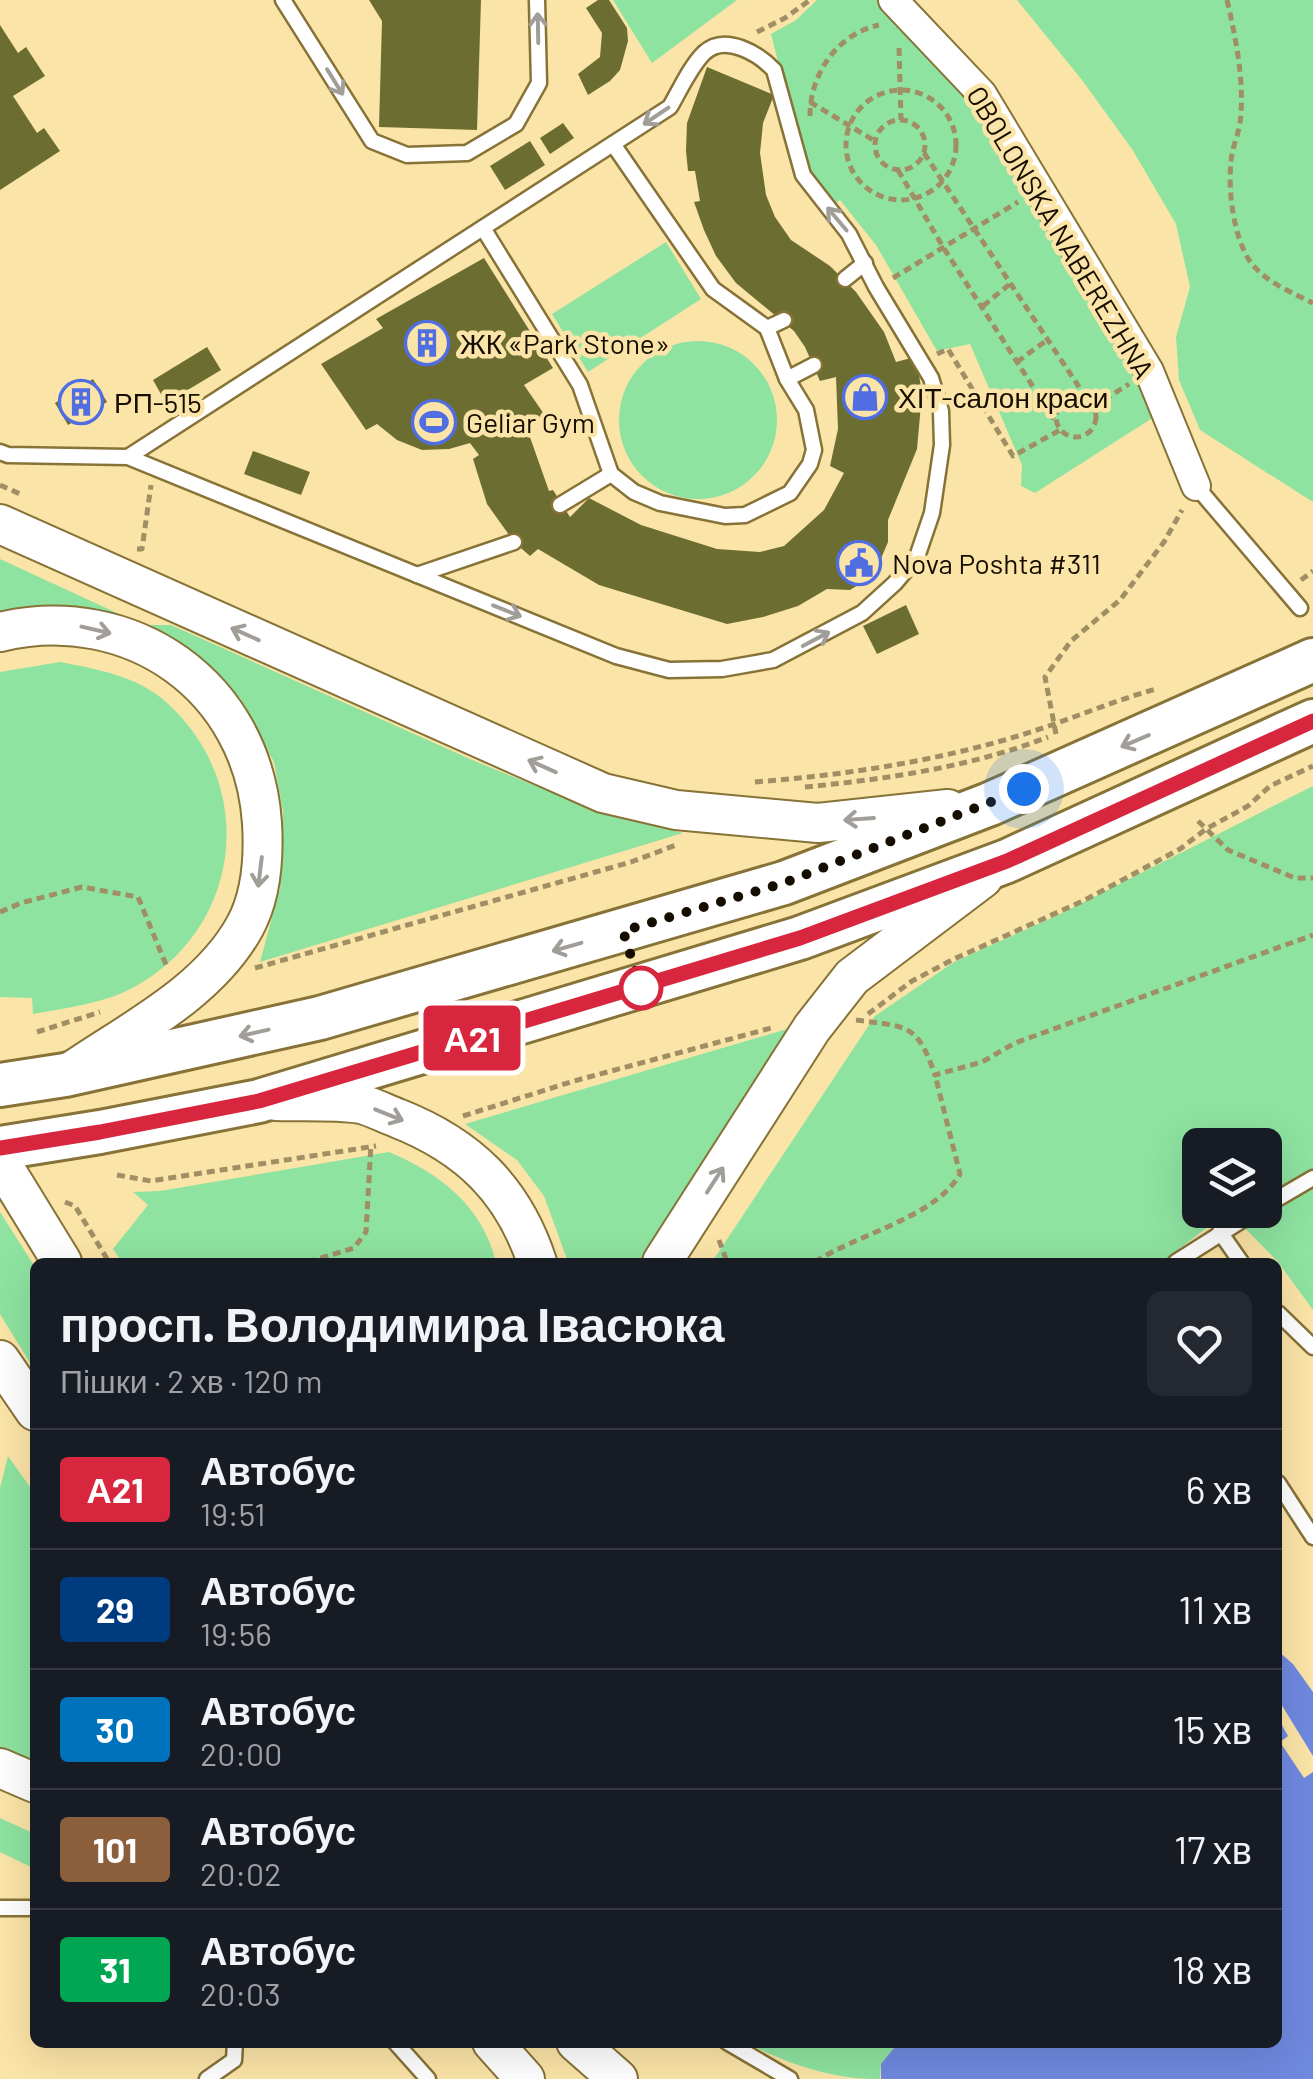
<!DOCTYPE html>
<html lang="uk">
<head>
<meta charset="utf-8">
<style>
	:root { --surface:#171b24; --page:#242831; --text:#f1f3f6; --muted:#9ea1a6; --line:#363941 }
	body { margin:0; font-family:Barlow,sans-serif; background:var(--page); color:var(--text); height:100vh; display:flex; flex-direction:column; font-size:38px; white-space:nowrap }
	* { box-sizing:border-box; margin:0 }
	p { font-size:32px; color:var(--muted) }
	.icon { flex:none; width:55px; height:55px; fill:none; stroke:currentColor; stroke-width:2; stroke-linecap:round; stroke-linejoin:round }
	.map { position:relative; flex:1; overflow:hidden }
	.details { position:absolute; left:30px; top:1258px; width:1252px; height:790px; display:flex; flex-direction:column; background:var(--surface); border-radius:15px; box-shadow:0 10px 40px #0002 }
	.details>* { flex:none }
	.badge { padding:0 20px; border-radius:8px; font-size:35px; line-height:65px }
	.buttons { position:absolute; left:1182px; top:1128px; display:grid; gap:20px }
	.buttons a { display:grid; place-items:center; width:100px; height:100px; border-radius:15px; background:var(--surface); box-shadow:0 10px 40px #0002; font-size:50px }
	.you { position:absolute; width:50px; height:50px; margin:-25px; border:8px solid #fff; border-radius:50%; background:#1a73e8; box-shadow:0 0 0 15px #1a73e833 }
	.map>.badge { position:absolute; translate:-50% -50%; box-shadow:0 0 0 5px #fff }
	.round { display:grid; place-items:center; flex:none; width:105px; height:105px; border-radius:15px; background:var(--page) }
	.overview { display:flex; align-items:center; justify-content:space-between; height:170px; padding:0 30px }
	h1 { font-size:48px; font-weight:800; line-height:75px }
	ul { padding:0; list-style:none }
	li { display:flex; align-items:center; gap:30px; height:120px; padding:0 30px; border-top:2px solid var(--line) }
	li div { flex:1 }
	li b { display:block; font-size:38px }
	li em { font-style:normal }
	li .badge { min-width:110px; font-weight:700; text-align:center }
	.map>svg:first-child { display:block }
	.green { fill:#8ee3a0; fill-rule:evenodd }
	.water { fill:#6f89df }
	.pier { fill:#fbe4a7 }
	.building { fill:#6c6d31 }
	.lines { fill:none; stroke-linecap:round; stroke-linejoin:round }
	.lane-casing { stroke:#877237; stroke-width:19 }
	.street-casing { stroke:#877237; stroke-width:32 }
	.secondary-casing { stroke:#877237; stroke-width:42 }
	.primary-casing { stroke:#877237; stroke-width:48 }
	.path { stroke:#a08f65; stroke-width:5; stroke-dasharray:8 5; stroke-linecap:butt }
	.lane { stroke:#fff; stroke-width:14 }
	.street { stroke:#fff; stroke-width:28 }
	.secondary { stroke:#fff; stroke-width:38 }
	.primary { stroke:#fff; stroke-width:42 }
	.oneway { stroke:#a19e99 }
	.line-casing { stroke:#fff; stroke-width:22 }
	.line { stroke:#d7263d; stroke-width:15 }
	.walk { stroke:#150d00; stroke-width:10; stroke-dasharray:0 18 }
	.stop-dot { fill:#fff; stroke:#d7263d; stroke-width:5 }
	.labels { text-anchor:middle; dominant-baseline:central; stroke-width:9; stroke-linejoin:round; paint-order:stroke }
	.street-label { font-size:28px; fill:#150d00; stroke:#fbe4a7 }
	.poi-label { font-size:28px; fill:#150d00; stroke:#fbe4a7; text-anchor:start }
</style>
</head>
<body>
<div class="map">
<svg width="1313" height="2079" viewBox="0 0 1313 2079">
	<rect width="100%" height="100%" fill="#fbe4a7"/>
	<g class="green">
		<polygon points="613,0 737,0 652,63"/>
		<polygon points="817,0 877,0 976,98 1149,379 1154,417 1035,493 1021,486 1022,465 970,344 937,351 876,245 840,200 832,206 806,170 771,34 796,20"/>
		<polygon points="1017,0 1313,0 1313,502 1200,430 1179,380 1176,337 1190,287 1176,224 1132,149 1082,80"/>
		<polygon points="666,242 701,299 588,372 552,314"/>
		<circle cx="698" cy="420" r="79"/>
		<polygon points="0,559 132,620 63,611 0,616"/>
		<polygon points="150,625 171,625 470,759 604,814 683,833 260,962 280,888 283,812 274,762 240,698"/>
		<path d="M60 662C97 669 137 676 166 702 258 784 243 926 136 986 107 1003 66 1008 33 1014L32 998 0 997V672Z"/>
		<path d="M1313 786V1310L1278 1262 1235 1218 1209 1226 1162 1262H712L875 1016 954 962 1058 915ZM1200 1145H1265V1210H1200Z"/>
		<polygon points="787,1029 643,1262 568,1262 544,1196 517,1160 465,1124"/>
		<path d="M389 1152C441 1174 482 1206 496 1262H122L113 1249 148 1205 133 1192 160 1191Z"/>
		<polygon points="0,1212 35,1267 35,1371 0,1314"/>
		<polygon points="8,1456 35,1494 35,1774 0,1759 0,1488"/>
		<polygon points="0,1818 35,1834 35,1869 0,1852"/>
		<path d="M746 2043H898L881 2064 880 2079C830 2079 790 2064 746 2043Z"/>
	</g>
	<polygon class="water" points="1278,1651 1293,1664 1313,1692 1313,2079 881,2079 881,2064 898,2043 1278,2042"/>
	<polygon class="pier" points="1278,1699 1313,1756 1313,1772 1304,1778 1280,1742 1288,1736 1278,1718"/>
	<g class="building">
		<polygon points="369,0 481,0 477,130 379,127 382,21"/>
		<polygon points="598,0 609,0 627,28 628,41 620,70 610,81 588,95 578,74 600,57 602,33 586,8"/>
		<polygon points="0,25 18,53 26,47 45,76 13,96 37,133 44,128 60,151 0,190"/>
		<polygon points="707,67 774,95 763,123 760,153 766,195 775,217 791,240 830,266 856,292 884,332 896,362 911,358 919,375 922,393 917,449 888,520 888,542 874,575 850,590 827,589 798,606 763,617 727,624 599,585 538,549 530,556 514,542 487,504 473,459 479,455 470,443 449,449 422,450 397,440 377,424 366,430 321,364 383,328 376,319 484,258 553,368 524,385 544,414 526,426 549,491 553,490 570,517 589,498 641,525 717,549 760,552 784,546 824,510 844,473 830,466 838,429 836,377 820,381 805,347 794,331 736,283 716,256 704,230 694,202 700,201 695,171 688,171 686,151 687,123"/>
		<polygon points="563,123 574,138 550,154 540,138"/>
		<polygon points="530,141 545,165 505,190 490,166"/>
		<polygon points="207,347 221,370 166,403 153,380"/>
		<polygon points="93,379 107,402 68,425 55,403"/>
		<polygon points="253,451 310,472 301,495 244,474"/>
		<polygon points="906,605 919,634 877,654 863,626"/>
	</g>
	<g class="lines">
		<defs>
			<g id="lane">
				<polyline points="283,0 372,141 407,155 467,153 516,124 539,83 537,0"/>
				<polyline points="483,228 580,385 611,474"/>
				<polyline points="845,279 865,263"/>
				<polyline points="767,328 784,320"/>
				<polyline points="787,379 814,365"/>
				<path d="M0 452 8 455 128 457 616 656 669 670 722 669 773 660 862 613 895 583 917 557 932 513 942 445 941 411 931 378 876 287 849 234 803 175 774 70C759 54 725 33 704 53 690 67 680 90 670 107L128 457"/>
				<polyline points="1196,486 1300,608"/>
				<polyline points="560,505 611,474 634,492 660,503 725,516 745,515 790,493 810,464 814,450 806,410 787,379 767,328 713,289 613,144"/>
				<polyline points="417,575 514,542"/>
				<polyline points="1265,1206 1313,1178"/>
				<polyline points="1220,1232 1241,1262"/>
				<polyline points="1176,1262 1258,1210"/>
				<polyline points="1278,1313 1313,1347"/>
				<polyline points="1278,1483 1313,1537"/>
				<polyline points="0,1908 35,1908"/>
				<polyline points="395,2042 428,2079"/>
				<polyline points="727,2042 790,2079"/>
				<polyline points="207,2079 234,2060 235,2042"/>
			</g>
			<polyline id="street" points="893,0 982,94 1149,371 1196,486"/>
			<g id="secondary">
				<polyline points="0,524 603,793 676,810 818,823 948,809"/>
				<path d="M0 632C131 601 253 686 262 823 264 857 262 895 245 926 209 992 132 1030 72 1071"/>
				<path d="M276 1101C304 1102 334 1100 361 1104 373 1107 386 1114 397 1118 468 1146 513 1189 537 1262"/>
				<polyline points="0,1161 62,1262"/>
				<polyline points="662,1262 812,1028 852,977 983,878"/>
				<polyline points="0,1360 35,1411"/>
				<polyline points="0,1768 35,1783"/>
				<polyline points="492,2042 525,2079"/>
				<polyline points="576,2042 618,2079"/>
			</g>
			<g id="primary">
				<polyline points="0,1085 65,1075 320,1018 784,883 990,804 1313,660"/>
				<polyline points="0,1148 100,1132 259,1101 800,938 1007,861 1313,721"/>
			</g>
		</defs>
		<use href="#lane" class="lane-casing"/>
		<use href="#street" class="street-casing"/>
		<use href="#secondary" class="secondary-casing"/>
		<use href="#primary" class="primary-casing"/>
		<g class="path">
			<path d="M1227 0C1236 39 1245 83 1240 123 1238 136 1232 148 1231 161 1228 191 1233 234 1249 260 1263 281 1291 292 1313 303"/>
			<polyline points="757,32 785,18 810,0"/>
			<polyline points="899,48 901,120"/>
			<circle cx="901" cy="145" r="55"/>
			<polyline points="810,102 875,141"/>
			<path d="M810 116C810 74 837 34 879 25"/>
			<circle cx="900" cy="145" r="25"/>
			<polyline points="924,153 1089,402"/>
			<polyline points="898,170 943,247 1057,424"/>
			<polyline points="893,278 1018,202"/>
			<polyline points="983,306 1011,283"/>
			<polyline points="937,354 948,349 1013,456 1060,430"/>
			<polyline points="1017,362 1047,340"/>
			<circle cx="1076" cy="417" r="20"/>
			<polyline points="1093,407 1129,384"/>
			<polyline points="0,485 20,494"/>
			<polyline points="137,549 142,549 151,485"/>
			<polyline points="1301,580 1313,571"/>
			<polyline points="1056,734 1045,677 1071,641 1120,600 1164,542 1182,510"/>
			<path d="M755 782C844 775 932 762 1018 736 1065 722 1109 702 1156 689"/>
			<path d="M805 787C887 779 971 767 1048 737"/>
			<polyline points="1198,821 1228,850 1295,878 1313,878"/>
			<polyline points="0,912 21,903 82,887 138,897 167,967"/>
			<polyline points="255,968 631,862 676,845"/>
			<polyline points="868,1014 912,981 954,959 1085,900 1180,849 1206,829 1248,806 1270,786 1313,766"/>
			<path d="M856 1020C908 1027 917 1023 935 1075L982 1062 1015 1043 1313 935"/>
			<polyline points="37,1032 100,1012"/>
			<polyline points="463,1116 574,1081 775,1027"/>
			<polyline points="117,1175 151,1181 376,1146"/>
			<polyline points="65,1202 75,1206 109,1262"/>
			<polyline points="719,1240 727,1262"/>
			<polyline points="308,1262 354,1248 366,1232 371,1144"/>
			<path d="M815 1262C857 1234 935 1218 960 1174L935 1075"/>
		</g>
		<use href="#lane" class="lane"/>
		<use href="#street" class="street"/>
		<use href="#secondary" class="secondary"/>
		<use href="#primary" class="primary"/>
	</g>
	<defs><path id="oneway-shaft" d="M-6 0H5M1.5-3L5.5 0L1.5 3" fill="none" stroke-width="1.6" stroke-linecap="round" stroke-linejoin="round" transform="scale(2.5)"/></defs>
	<g class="oneway">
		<use href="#oneway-shaft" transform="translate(538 28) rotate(-91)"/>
		<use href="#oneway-shaft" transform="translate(335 82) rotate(58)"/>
		<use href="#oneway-shaft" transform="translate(656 116) rotate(146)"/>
		<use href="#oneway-shaft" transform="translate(837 219) rotate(-130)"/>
		<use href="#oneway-shaft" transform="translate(507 611) rotate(22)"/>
		<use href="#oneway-shaft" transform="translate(96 630) rotate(13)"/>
		<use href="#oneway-shaft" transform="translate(245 634) rotate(-156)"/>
		<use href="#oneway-shaft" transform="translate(816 639) rotate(-28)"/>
		<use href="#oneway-shaft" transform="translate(1135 741) rotate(157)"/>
		<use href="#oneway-shaft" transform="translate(542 766) rotate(-156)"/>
		<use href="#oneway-shaft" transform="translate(859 819) rotate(176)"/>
		<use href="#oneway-shaft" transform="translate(260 872) rotate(97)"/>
		<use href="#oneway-shaft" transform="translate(567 947) rotate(164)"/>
		<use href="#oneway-shaft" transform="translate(254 1033) rotate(167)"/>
		<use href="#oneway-shaft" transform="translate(389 1115) rotate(22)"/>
		<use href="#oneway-shaft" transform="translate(715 1180) rotate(-57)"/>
	</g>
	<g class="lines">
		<defs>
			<polyline id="line" points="0,1148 100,1132 259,1101 800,938 1007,861 1313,721"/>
		</defs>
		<use href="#line" class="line-casing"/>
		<use href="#line" class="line"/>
		<polyline class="walk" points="641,988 623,931 784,883 1024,789"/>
	</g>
	<defs>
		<symbol id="building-ring" viewBox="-11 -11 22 22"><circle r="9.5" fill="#fbe4a7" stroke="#516de2" stroke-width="1.5"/><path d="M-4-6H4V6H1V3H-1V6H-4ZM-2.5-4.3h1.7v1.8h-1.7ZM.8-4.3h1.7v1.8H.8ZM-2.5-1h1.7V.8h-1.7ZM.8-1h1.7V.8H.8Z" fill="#516de2"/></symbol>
		<symbol id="shop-ring" viewBox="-11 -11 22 22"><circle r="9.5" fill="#fbe4a7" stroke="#516de2" stroke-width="1.5"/><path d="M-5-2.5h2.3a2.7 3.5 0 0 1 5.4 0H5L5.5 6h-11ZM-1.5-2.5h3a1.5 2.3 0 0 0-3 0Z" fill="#516de2"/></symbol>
		<symbol id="stadium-ring" viewBox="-11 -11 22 22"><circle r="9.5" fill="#fbe4a7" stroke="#516de2" stroke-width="1.5"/><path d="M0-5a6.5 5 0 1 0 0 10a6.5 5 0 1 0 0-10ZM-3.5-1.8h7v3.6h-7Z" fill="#516de2"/></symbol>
		<symbol id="civic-ring" viewBox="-11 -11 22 22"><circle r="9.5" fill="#fbe4a7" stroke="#516de2" stroke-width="1.5"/><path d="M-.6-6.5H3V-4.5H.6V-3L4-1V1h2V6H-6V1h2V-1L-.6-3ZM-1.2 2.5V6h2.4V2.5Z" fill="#516de2"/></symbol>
	</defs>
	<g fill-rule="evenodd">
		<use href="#building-ring" x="402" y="318" width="50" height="50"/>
		<use href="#shop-ring" x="840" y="372" width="50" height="50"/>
		<use href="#building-ring" x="56" y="377" width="50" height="50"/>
		<use href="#stadium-ring" x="409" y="397" width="50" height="50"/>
		<use href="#civic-ring" x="834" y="538" width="50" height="50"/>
	</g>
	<circle class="stop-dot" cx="641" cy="988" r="20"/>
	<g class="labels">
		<g class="street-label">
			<text transform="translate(1061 232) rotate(59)">OBOLONSKA NABEREZHNA</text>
		</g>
		<g class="poi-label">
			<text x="460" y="343">ЖК «Park Stone»</text>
			<text x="898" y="397">ХІТ-салон краси</text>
			<text x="114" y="402">РП-515</text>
			<text x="466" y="422">Geliar Gym</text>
			<text x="892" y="563">Nova Poshta #311</text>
		</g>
	</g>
</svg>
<div class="buttons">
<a><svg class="icon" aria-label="layers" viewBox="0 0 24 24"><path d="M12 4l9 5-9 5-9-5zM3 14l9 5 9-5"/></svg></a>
</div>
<div class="you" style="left:1024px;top:789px"></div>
<b class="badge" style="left:472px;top:1038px;background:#d7263d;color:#fff">А21</b>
<section class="details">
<div class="overview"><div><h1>просп. Володимира Івасюка</h1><p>Пішки · 2 хв · 120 m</p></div><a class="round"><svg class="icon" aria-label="heart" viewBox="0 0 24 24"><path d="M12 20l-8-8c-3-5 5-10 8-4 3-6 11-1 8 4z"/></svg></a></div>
<ul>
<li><span class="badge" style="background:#d7263d;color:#fff">А21</span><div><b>Автобус</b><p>19:51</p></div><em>6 хв</em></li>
<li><span class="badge" style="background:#003b80;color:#fff">29</span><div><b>Автобус</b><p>19:56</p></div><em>11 хв</em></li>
<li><span class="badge" style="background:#0072bc;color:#fff">30</span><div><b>Автобус</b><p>20:00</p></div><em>15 хв</em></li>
<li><span class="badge" style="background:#8b5e3c;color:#fff">101</span><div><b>Автобус</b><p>20:02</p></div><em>17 хв</em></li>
<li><span class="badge" style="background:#00a651;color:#fff">31</span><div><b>Автобус</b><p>20:03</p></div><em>18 хв</em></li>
</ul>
</section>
</div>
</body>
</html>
